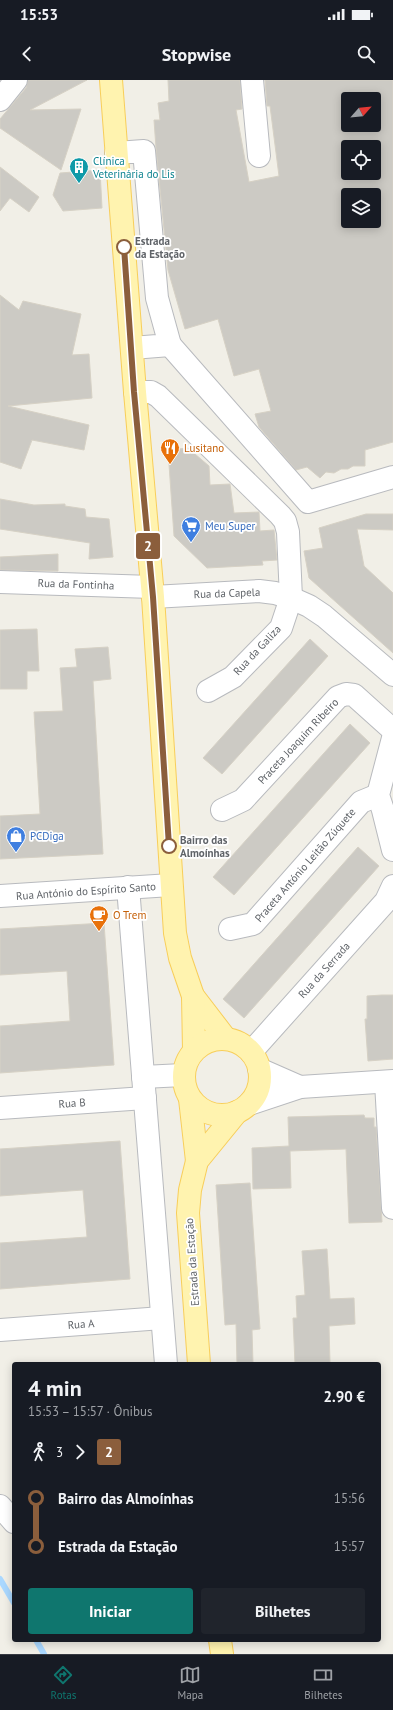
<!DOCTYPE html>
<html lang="pt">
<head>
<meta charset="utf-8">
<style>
	:root { --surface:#171b24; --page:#20242c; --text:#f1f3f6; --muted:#9ea1a6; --line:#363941; --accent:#0f766e }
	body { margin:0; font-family:"PT Sans",sans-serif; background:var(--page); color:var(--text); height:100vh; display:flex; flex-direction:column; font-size:15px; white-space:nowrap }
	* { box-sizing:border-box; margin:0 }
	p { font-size:13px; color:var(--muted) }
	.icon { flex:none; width:22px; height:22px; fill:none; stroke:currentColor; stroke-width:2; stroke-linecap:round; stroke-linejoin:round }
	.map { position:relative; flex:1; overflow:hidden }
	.details { position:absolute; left:12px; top:1282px; width:369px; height:280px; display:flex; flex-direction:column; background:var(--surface); border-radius:4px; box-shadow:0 2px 10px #0003 }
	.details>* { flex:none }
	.badge { padding:0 8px; border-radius:3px; font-size:14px; line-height:26px }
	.needle { width:26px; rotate:63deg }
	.tools { position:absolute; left:341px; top:12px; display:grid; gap:8px }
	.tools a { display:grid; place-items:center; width:40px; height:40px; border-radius:4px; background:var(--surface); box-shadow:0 2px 10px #0003; font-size:20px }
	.map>.badge { position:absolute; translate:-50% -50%; box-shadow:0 0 0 2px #fff }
	.legs { display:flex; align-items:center; gap:6px; height:44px; padding:0 16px; font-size:13px }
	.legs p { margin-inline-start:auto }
	.overview { display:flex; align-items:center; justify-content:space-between; height:68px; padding:0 16px }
	h1 { font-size:22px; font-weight:700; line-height:30px }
	.cta { display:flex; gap:8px; margin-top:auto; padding:8px 16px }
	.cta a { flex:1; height:46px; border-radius:4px; background:var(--accent); color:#fff; font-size:16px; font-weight:700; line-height:46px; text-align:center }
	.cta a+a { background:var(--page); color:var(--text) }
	ul { padding:0 16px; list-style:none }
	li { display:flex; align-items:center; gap:14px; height:48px; font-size:15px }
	li i { display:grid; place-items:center; width:6px; height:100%; margin:0 5px; background:currentColor }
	li i::after { content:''; width:10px; height:10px; margin:-5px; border:3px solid; border-radius:50%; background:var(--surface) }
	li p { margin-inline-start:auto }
	li:first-child i { background:linear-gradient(#0000 50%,currentColor 0) }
	li:last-child i { background:linear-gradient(currentColor 50%,#0000 0) }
	.status { display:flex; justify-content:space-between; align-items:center; height:28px; padding:0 20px; background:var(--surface); direction:ltr }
	.status svg { height:11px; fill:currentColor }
	header { display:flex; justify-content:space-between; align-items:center; height:52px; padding:0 16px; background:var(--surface); font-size:18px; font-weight:700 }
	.menu { display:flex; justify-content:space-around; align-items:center; height:56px; border-top:1px solid var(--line); background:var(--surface); font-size:11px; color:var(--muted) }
	.menu a { display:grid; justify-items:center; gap:2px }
	.menu .on { color:var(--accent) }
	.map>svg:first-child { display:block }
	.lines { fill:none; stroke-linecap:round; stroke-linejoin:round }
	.stream { stroke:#aad8ff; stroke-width:6 }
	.building { fill:#cccac4; stroke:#d6d1c5; fill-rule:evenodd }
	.minor-casing { stroke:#b8babe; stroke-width:24 }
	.major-casing { stroke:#f8ce5a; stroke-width:24 }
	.minor { stroke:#fff; stroke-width:22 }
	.major { stroke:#fff3af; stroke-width:22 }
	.line-1-casing { stroke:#fff; stroke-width:9 }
	.line-1 { stroke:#8b5e3c; stroke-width:6 }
	.stop-1-dot { fill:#fff; stroke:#8b5e3c; stroke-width:2 }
	.labels { text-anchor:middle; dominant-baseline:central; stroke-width:3.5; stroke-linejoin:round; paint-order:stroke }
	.culture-label { font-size:11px; fill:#0d838f; stroke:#fff; text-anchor:start }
	.stop-label { font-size:11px; font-weight:bold; fill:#5f6368; stroke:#fff; text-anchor:start }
	.food-label { font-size:11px; fill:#c56008; stroke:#fff; text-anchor:start }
	.shop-label { font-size:11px; fill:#366cbe; stroke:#fff; text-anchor:start }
	.street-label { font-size:11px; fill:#5f6368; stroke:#fff }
</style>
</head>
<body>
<div class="status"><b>15:53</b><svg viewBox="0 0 49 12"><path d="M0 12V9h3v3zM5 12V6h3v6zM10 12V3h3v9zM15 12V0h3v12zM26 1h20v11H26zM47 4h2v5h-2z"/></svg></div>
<header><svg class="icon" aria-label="back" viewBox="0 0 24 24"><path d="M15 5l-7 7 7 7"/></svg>Stopwise<svg class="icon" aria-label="search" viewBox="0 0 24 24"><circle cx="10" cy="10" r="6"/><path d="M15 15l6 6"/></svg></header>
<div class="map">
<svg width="393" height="1574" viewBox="0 0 393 1574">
	<rect width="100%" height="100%" fill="#f1efe7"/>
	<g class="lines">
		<g class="stream">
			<polyline points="0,1499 14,1523"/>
			<polyline points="36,1560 44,1574"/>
		</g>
	</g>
	<g class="building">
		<polygon points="28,0 87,0 30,30 81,29 61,90 0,48 0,39 26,8"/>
		<path d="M168 0H240L242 29 236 30 249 102 279 96 270 26H267L265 0H393V362L365 370V386H353L348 389H341L334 393 326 392 320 398 307 387 296 390 259 347 255 334 271 331 259 289 234 296 218 239 185 249 168 190 156 68 154 40H160L158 23 169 21ZM348 19H374V45H348ZM348 67H374V93H348ZM348 115H374V141H348Z"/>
		<polygon points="0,87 39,117 29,132 10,118 0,131"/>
		<polygon points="100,90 102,128 63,131 53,115 60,93"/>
		<polygon points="0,215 19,230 23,221 81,234 72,275 89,274 92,318 8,326 89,345 84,370 32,360 21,389 0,382"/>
		<polygon points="188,368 209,386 210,405 230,404 234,433 259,432 260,451 274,450 277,480 262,481 263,485 207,488 174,456 168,370"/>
		<polygon points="0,419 34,425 65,424 65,426 85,429 86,437 109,439 113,477 89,479 90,463 0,449"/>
		<polygon points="366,434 393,434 393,450 357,449 364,486 393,513 393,573 309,498 304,471 323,468 319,448"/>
		<polygon points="58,474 58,491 0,490 0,477"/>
		<polygon points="37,549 39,591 27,591 27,609 0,609 0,550"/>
		<polygon points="310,559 328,576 222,694 203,678"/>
		<polygon points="108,567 111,599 93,601 103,774 0,779 0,736 40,734 34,632 63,631 60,588 77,587 75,569"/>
		<polygon points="350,644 370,663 234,815 213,797"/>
		<polygon points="358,767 379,786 244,938 223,919"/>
		<polygon points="104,843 114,985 0,993 0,946 70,941 67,891 0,895 0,849"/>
		<polygon points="382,915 393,915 393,979 368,981 365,939 367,939 367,916"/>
		<polygon points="364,1035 365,1038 374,1038 374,1047 376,1047 382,1142 349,1143 346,1069 290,1071 291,1108 253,1109 252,1068 289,1066 288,1037"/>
		<polygon points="120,1061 130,1199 0,1209 0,1163 87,1157 83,1110 0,1116 0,1069"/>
		<polygon points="250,1103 260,1249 252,1250 253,1284 237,1284 236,1244 225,1245 216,1105"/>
		<polygon points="327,1169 330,1219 354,1218 355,1244 329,1246 330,1284 295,1284 293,1238 297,1238 296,1216 305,1215 302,1171"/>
	</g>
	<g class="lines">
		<defs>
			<g id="minor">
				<polyline points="252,0 259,76"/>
				<polyline points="0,20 16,0"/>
				<polyline points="116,73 144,71 157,218 170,265 132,268"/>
				<polyline points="170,265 308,422 393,397"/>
				<polyline points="135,312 151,312 158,316 280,435 285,441 288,452 291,518 281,548 233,597 208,611"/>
				<polyline points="0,502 152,507"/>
				<polyline points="153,517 259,511 275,513 291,518 309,526 324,536 393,595"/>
				<polyline points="393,658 378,715 383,730 393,770"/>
				<polyline points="222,730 243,720 338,617 346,614 354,615 393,650"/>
				<polyline points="128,807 166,1284"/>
				<polyline points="0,816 171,805"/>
				<polyline points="230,849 253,844 361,722 378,715"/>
				<polyline points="251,972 386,821 393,806"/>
				<polyline points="259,989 300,1007"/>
				<polyline points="143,997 183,995"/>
				<polyline points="386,1002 393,1128"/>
				<polyline points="249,1024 300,1007 393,1001"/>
				<polyline points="0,1028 145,1018"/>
				<polyline points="0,1250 162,1238"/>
				<polyline points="0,1426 14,1442"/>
			</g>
			<g id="major">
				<polyline points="111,0 135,312 153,517 175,853 180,878 193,916 226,959"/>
				<polyline points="193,916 194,970"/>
				<circle cx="222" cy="997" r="38"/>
				<polyline points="190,1019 197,1081"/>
				<polyline points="199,1284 188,1133 190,1110 197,1081 237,1032"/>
				<polyline points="220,1560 222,1574"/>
			</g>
		</defs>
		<use href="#minor" class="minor-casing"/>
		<use href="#major" class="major-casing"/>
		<use href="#minor" class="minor"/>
		<use href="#major" class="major"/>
	</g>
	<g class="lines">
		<defs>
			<polyline id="line-1" points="124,167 134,312 153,517 169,766"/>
		</defs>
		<use href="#line-1" class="line-1-casing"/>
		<use href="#line-1" class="line-1"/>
	</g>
	<defs>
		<symbol id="building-pin" viewBox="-11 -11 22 30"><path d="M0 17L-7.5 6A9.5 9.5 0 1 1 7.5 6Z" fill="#0f9aa8" stroke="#fff"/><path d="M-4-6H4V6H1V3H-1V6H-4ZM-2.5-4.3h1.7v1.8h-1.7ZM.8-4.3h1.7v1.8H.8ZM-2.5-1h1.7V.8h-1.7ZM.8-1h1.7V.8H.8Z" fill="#fff"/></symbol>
		<symbol id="restaurant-pin" viewBox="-11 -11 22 30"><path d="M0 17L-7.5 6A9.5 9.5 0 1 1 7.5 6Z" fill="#e8710a" stroke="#fff"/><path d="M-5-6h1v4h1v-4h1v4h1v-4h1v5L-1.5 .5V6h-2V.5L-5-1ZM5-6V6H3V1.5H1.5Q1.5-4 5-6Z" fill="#fff"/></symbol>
		<symbol id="supermarket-pin" viewBox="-11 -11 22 30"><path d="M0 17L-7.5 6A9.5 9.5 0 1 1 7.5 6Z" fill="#3f7fe0" stroke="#fff"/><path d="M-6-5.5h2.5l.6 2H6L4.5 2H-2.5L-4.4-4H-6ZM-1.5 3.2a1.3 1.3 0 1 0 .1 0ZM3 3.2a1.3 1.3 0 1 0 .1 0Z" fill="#fff"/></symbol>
		<symbol id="shop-pin" viewBox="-11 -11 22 30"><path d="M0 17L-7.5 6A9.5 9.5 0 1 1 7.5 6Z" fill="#3f7fe0" stroke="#fff"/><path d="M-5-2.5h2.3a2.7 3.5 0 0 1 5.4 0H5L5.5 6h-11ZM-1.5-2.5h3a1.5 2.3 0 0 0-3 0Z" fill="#fff"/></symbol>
		<symbol id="cafe-pin" viewBox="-11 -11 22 30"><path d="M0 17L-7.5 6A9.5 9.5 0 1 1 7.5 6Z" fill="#e8710a" stroke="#fff"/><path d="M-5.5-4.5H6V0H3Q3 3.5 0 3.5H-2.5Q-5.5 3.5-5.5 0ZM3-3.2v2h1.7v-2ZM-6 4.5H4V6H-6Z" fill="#fff"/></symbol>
	</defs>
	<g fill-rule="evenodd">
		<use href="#building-pin" x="68" y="76" width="22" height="30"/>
		<use href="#restaurant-pin" x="159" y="357" width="22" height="30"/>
		<use href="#supermarket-pin" x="180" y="435" width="22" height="30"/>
		<use href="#shop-pin" x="5" y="745" width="22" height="30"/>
		<use href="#cafe-pin" x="88" y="824" width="22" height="30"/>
	</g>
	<g class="stop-1-dot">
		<circle cx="124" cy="167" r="7"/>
		<circle cx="169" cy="766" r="7"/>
	</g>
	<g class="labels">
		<g class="culture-label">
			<text x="93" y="81">Clínica<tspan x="93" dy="13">Veterinária do Lis</tspan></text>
		</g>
		<g class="stop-label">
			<text x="135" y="161">Estrada<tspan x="135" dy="13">da Estação</tspan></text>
			<text x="180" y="760">Bairro das<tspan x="180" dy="13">Almoínhas</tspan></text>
		</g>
		<g class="food-label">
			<text x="184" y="368">Lusitano</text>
			<text x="113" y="835">O Trem</text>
		</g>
		<g class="shop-label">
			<text x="205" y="446">Meu Super</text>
			<text x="30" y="756">PCDiga</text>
		</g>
		<g class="street-label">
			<text transform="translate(76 504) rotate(2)">Rua da Fontinha</text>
			<text transform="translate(227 513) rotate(-2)">Rua da Capela</text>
			<text transform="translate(257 570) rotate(-47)">Rua da Galiza</text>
			<text transform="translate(298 661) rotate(-47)">Praceta Joaquim Ribeiro</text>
			<text transform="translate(305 785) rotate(-49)">Praceta António Leitão Zúquete</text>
			<text transform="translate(86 811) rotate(-4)">Rua António do Espírito Santo</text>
			<text transform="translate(324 890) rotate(-48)">Rua da Serrada</text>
			<text transform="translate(72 1023) rotate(-4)">Rua B</text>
			<text transform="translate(192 1182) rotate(-94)">Estrada da Estação</text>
			<text transform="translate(81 1244) rotate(-4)">Rua A</text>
		</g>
	</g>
</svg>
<div class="tools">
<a><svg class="needle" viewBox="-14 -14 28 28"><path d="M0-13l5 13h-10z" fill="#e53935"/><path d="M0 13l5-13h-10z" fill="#9ea1a6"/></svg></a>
<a><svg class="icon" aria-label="locate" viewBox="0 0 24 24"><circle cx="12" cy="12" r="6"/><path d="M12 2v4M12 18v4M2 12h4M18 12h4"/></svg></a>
<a><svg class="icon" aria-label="layers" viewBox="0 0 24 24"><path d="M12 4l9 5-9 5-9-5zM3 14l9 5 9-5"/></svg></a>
</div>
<b class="badge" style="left:148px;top:466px;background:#8b5e3c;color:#fff">2</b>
<section class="details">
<div class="overview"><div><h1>4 min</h1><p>15:53 – 15:57 · Ônibus</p></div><b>2.90 €</b></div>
<div class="legs"><svg class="icon" aria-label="walk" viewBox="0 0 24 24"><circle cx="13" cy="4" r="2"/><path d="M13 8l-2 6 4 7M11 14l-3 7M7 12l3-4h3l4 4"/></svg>3<svg class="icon" aria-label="forward" viewBox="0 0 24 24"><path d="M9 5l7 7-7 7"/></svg><b class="badge" style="background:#8b5e3c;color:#fff">2</b></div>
<ul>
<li><i style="color:#8b5e3c"></i><b>Bairro das Almoínhas</b><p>15:56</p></li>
<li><i style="color:#8b5e3c"></i><b>Estrada da Estação</b><p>15:57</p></li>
</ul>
<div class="cta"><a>Iniciar</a><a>Bilhetes</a></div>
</section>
</div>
<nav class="menu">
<a class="on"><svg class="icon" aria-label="directions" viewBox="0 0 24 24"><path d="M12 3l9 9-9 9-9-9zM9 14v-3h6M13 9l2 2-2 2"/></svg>Rotas</a>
<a><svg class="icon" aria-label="map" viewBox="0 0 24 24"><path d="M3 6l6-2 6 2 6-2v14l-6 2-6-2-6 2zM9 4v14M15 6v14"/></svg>Mapa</a>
<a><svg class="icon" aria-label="tickets" viewBox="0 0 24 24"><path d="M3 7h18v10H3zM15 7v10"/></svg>Bilhetes</a>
</nav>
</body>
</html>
